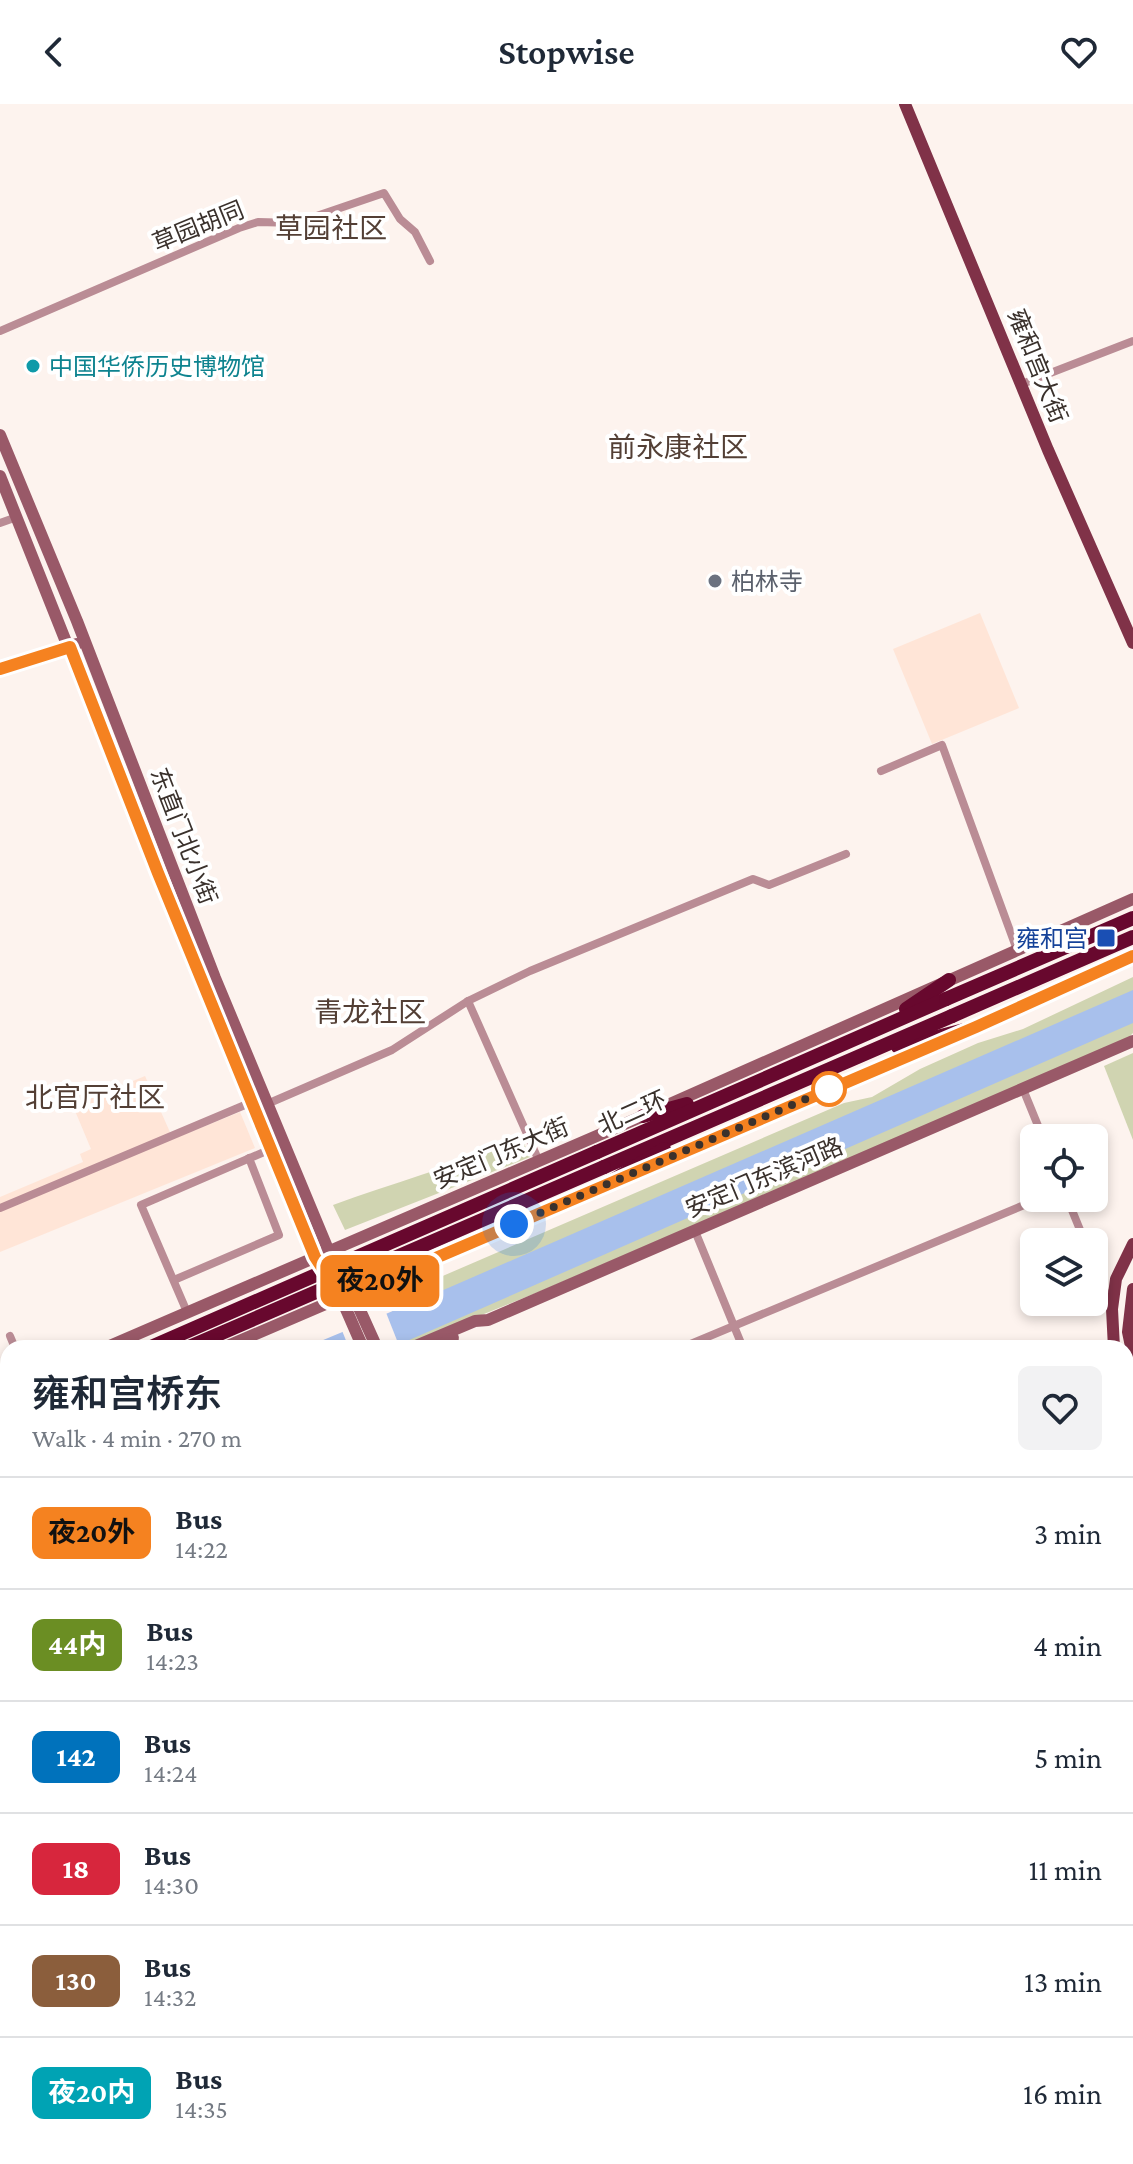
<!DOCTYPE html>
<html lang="en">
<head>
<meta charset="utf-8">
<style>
	:root { --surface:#fff; --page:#f2f2f3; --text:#1f2937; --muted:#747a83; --line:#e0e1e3 }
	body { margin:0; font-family:"Crimson Pro","Noto Sans SC",serif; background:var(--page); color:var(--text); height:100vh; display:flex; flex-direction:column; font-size:30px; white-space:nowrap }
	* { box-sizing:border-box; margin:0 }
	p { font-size:26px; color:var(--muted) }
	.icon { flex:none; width:44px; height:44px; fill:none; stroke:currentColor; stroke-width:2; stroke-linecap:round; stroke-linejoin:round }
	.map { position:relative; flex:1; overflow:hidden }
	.details { position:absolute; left:0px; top:1236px; width:1134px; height:824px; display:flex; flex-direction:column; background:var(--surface); border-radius:24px 24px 0 0; box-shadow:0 4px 12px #0003 }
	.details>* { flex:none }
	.badge { padding:0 16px; border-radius:12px; font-size:28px; line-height:52px }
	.controls { position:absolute; left:1020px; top:1020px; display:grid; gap:16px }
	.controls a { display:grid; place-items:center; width:88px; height:88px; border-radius:12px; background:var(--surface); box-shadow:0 4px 12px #0003; font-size:40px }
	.you { position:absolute; width:40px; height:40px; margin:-20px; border:6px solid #fff; border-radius:50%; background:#1a73e8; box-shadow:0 0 0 12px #1a73e833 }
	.map>.badge { position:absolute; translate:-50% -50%; box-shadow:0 0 0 4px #fff }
	.round { display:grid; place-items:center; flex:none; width:84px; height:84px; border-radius:12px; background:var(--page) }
	.head { display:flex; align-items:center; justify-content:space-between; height:136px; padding:0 32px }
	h1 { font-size:38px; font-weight:600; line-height:60px }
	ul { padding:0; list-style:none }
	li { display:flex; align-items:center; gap:24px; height:112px; padding:0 32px; border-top:2px solid var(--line) }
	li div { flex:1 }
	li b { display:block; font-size:30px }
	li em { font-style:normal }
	li .badge { min-width:88px; font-weight:700; text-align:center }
	header { display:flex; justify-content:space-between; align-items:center; height:104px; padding:0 32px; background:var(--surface); font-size:36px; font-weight:600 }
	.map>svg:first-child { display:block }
	.built { fill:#ffe5d7 }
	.green { fill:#d0d4b1 }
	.water { fill:#a8c0ec }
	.pier { fill:#fdf3ee }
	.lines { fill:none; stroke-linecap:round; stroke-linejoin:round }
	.street { stroke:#ba8c95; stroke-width:8 }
	.secondary { stroke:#995968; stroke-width:12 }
	.primary { stroke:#803248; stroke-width:12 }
	.highway { stroke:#68082e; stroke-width:14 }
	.highway-bridge { stroke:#68082e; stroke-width:14 }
	.line-casing { stroke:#fff; stroke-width:18 }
	.line { stroke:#f58220; stroke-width:12 }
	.walk { stroke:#3a312c; stroke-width:8; stroke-dasharray:0 14.4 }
	.culture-dot { fill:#0f9aa8; stroke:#fff; stroke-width:3 }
	.worship-dot { fill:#6b7280; stroke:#fff; stroke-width:3 }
	.transit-dot { fill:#1a4fb4; stroke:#fff; stroke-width:3 }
	.stop-dot { fill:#fff; stroke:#f58220; stroke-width:4 }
	.labels { text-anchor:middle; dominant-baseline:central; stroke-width:8; stroke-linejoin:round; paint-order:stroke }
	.street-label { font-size:24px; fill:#3a312c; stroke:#fff }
	.culture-label { font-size:24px; fill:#0d838f; stroke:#fff; text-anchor:start }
	.worship-label { font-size:24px; fill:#5b616d; stroke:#fff; text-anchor:start }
	.transit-label { font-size:24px; fill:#164399; stroke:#fff; text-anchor:end }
	.quarter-label { font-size:28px; fill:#533f35; stroke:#fff }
</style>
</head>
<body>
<header><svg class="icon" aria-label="back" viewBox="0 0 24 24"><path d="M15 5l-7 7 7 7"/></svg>Stopwise<svg class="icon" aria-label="heart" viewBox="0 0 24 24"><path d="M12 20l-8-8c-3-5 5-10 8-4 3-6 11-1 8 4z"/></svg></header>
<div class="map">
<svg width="1133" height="2060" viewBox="0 0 1133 2060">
	<rect width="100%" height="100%" fill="#fdf3ee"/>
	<g class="built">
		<polygon points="980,509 1019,604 932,640 893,545"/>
		<polygon points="145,972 173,1035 240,1008 255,1044 0,1148 0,1093 83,1058 80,1050 91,1045 73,1002"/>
	</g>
	<g class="green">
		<polygon points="1133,873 1133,929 1127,935 541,1187 407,1241 390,1202 394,1193 844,999 872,993 920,965 978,939 1023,925"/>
		<polygon points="1133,949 1133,1036 1104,962"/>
		<path d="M522 1035 530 1053 345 1126 333 1101C396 1078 460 1060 522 1035Z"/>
	</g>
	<polygon class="water" points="1133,886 1133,919 391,1244 304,1244 448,1184"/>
	<polygon class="pier" points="385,1206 400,1244 349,1244 341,1224"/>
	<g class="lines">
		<g class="street">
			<polyline points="0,227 239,124 258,118 296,119 384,89 400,115 415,128 430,157"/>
			<polyline points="1022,280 1133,237"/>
			<polyline points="0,419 17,413"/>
			<polyline points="881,667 942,641 1017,846"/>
			<polyline points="468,897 539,1057"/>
			<polyline points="1023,985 1043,1034"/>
			<polyline points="267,1000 392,946 468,897 530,867 753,775 769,781 846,750"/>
			<polyline points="1067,1094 1085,1138"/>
			<polyline points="0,1104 252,998"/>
			<polyline points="695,1127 743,1244"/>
			<polyline points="1094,1160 1110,1200"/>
			<polyline points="174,1176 279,1131 249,1054"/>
			<polyline points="187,1208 141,1101 271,1045"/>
			<polyline points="10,1232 15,1244"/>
			<polyline points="681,1244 1041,1094"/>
			<polyline points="0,1526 8,1527"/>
			<polyline points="1126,1711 1133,1709"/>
			<polyline points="1126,1871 1133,1889"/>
			<polyline points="0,2019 8,2015"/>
			<polyline points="1126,2048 1133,2045"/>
			<polyline points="61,2052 64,2060"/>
			<polyline points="968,2052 971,2060"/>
			<polyline points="1097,2060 1117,2052"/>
		</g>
		<g class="secondary">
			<polyline points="0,331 77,517 215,874 332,1155"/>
			<polyline points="0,372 158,769 320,1160"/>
			<polyline points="0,565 77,540"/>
			<polyline points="968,926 1133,852"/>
			<polyline points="670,1000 1133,795"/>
			<polyline points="637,1067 944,936"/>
			<polyline points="350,1184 377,1244"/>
			<polyline points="339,1189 363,1244"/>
			<polyline points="105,1244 650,1009"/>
			<polyline points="223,1244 612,1077"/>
			<polyline points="411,1244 475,1217 488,1216 1133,937"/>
			<polyline points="434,1244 453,1234"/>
			<polyline points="0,1285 8,1283"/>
			<polyline points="0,1343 8,1339"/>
			<polyline points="0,1427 8,1423"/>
			<polyline points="1126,1543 1133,1540"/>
			<polyline points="694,2052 697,2060"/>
			<polyline points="705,2052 708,2060"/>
		</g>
		<g class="primary">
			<polyline points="905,0 1048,346 1133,539"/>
			<polyline points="1133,1185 1128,1228 1133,1252"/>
			<polyline points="1114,1244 1112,1205 1116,1175 1133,1140"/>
			<polyline points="1126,1278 1133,1294"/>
		</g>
		<g class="highway">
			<polyline points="906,905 949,876"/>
			<polyline points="898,943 976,923"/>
			<polyline points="643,1012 687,1000"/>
			<polyline points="597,1048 946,895"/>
			<polyline points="604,1063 952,912"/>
			<polyline points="607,1080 664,1045"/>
			<polyline points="0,1294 8,1291"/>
			<polyline points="0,1309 8,1306"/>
			<polyline points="0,1326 8,1322"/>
		</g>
		<g class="highway-bridge">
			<polyline points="946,895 1133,814"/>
			<polyline points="952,912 1133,833"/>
			<polyline points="149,1244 597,1048"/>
			<polyline points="187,1244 604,1063"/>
		</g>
	</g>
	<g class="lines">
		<defs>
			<polyline id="line" points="0,565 70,543 158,769 315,1153 342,1194 976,923 1133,852"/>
		</defs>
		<use href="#line" class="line-casing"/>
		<use href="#line" class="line"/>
		<polyline class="walk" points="514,1120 834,983 829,985"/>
	</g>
	<circle class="culture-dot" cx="33" cy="262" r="8"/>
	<circle class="worship-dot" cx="715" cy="477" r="8"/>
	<rect class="transit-dot" x="1096" y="824" width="20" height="20" rx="4"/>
	<circle class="stop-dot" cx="829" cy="985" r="16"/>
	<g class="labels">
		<g class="street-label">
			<text transform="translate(198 122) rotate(-22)">草园胡同</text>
			<text transform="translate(1038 262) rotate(68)">雍和宫大街</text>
			<text transform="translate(184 732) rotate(69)">东直门北小街</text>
			<text transform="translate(632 1008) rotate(-24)">北二环</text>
			<text transform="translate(501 1049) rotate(-23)">安定门东大街</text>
			<text transform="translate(764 1073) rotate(-23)">安定门东滨河路</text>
		</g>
		<g class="culture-label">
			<text x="49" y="262">中国华侨历史博物馆</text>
		</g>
		<g class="worship-label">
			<text x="731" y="477">柏林寺</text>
		</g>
		<g class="transit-label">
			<text x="1088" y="834">雍和宫</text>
		</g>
		<g class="quarter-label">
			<text x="331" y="124">草园社区</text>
			<text x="678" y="343">前永康社区</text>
			<text x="370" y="908">青龙社区</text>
			<text x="95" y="993">北官厅社区</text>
		</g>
	</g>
</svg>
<div class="controls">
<a><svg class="icon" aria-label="locate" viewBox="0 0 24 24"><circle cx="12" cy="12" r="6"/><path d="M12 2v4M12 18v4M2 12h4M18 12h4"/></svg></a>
<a><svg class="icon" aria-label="layers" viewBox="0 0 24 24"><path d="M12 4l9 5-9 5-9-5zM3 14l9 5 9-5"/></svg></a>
</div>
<div class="you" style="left:514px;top:1120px"></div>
<b class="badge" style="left:380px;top:1177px;background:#f58220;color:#111">夜20外</b>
<section class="details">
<div class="head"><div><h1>雍和宫桥东</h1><p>Walk · 4 min · 270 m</p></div><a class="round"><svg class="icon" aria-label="heart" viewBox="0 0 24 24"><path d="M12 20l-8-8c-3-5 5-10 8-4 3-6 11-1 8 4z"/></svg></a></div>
<ul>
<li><span class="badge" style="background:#f58220;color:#111">夜20外</span><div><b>Bus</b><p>14:22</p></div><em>3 min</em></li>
<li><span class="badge" style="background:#6b8e23;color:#fff">44内</span><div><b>Bus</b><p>14:23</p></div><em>4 min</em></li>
<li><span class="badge" style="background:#0072bc;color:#fff">142</span><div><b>Bus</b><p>14:24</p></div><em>5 min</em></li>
<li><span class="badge" style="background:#d7263d;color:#fff">18</span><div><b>Bus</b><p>14:30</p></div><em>11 min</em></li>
<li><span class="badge" style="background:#8b5e3c;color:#fff">130</span><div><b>Bus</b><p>14:32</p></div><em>13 min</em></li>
<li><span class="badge" style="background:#00a3b4;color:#fff">夜20内</span><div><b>Bus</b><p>14:35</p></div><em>16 min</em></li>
</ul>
</section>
</div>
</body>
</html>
